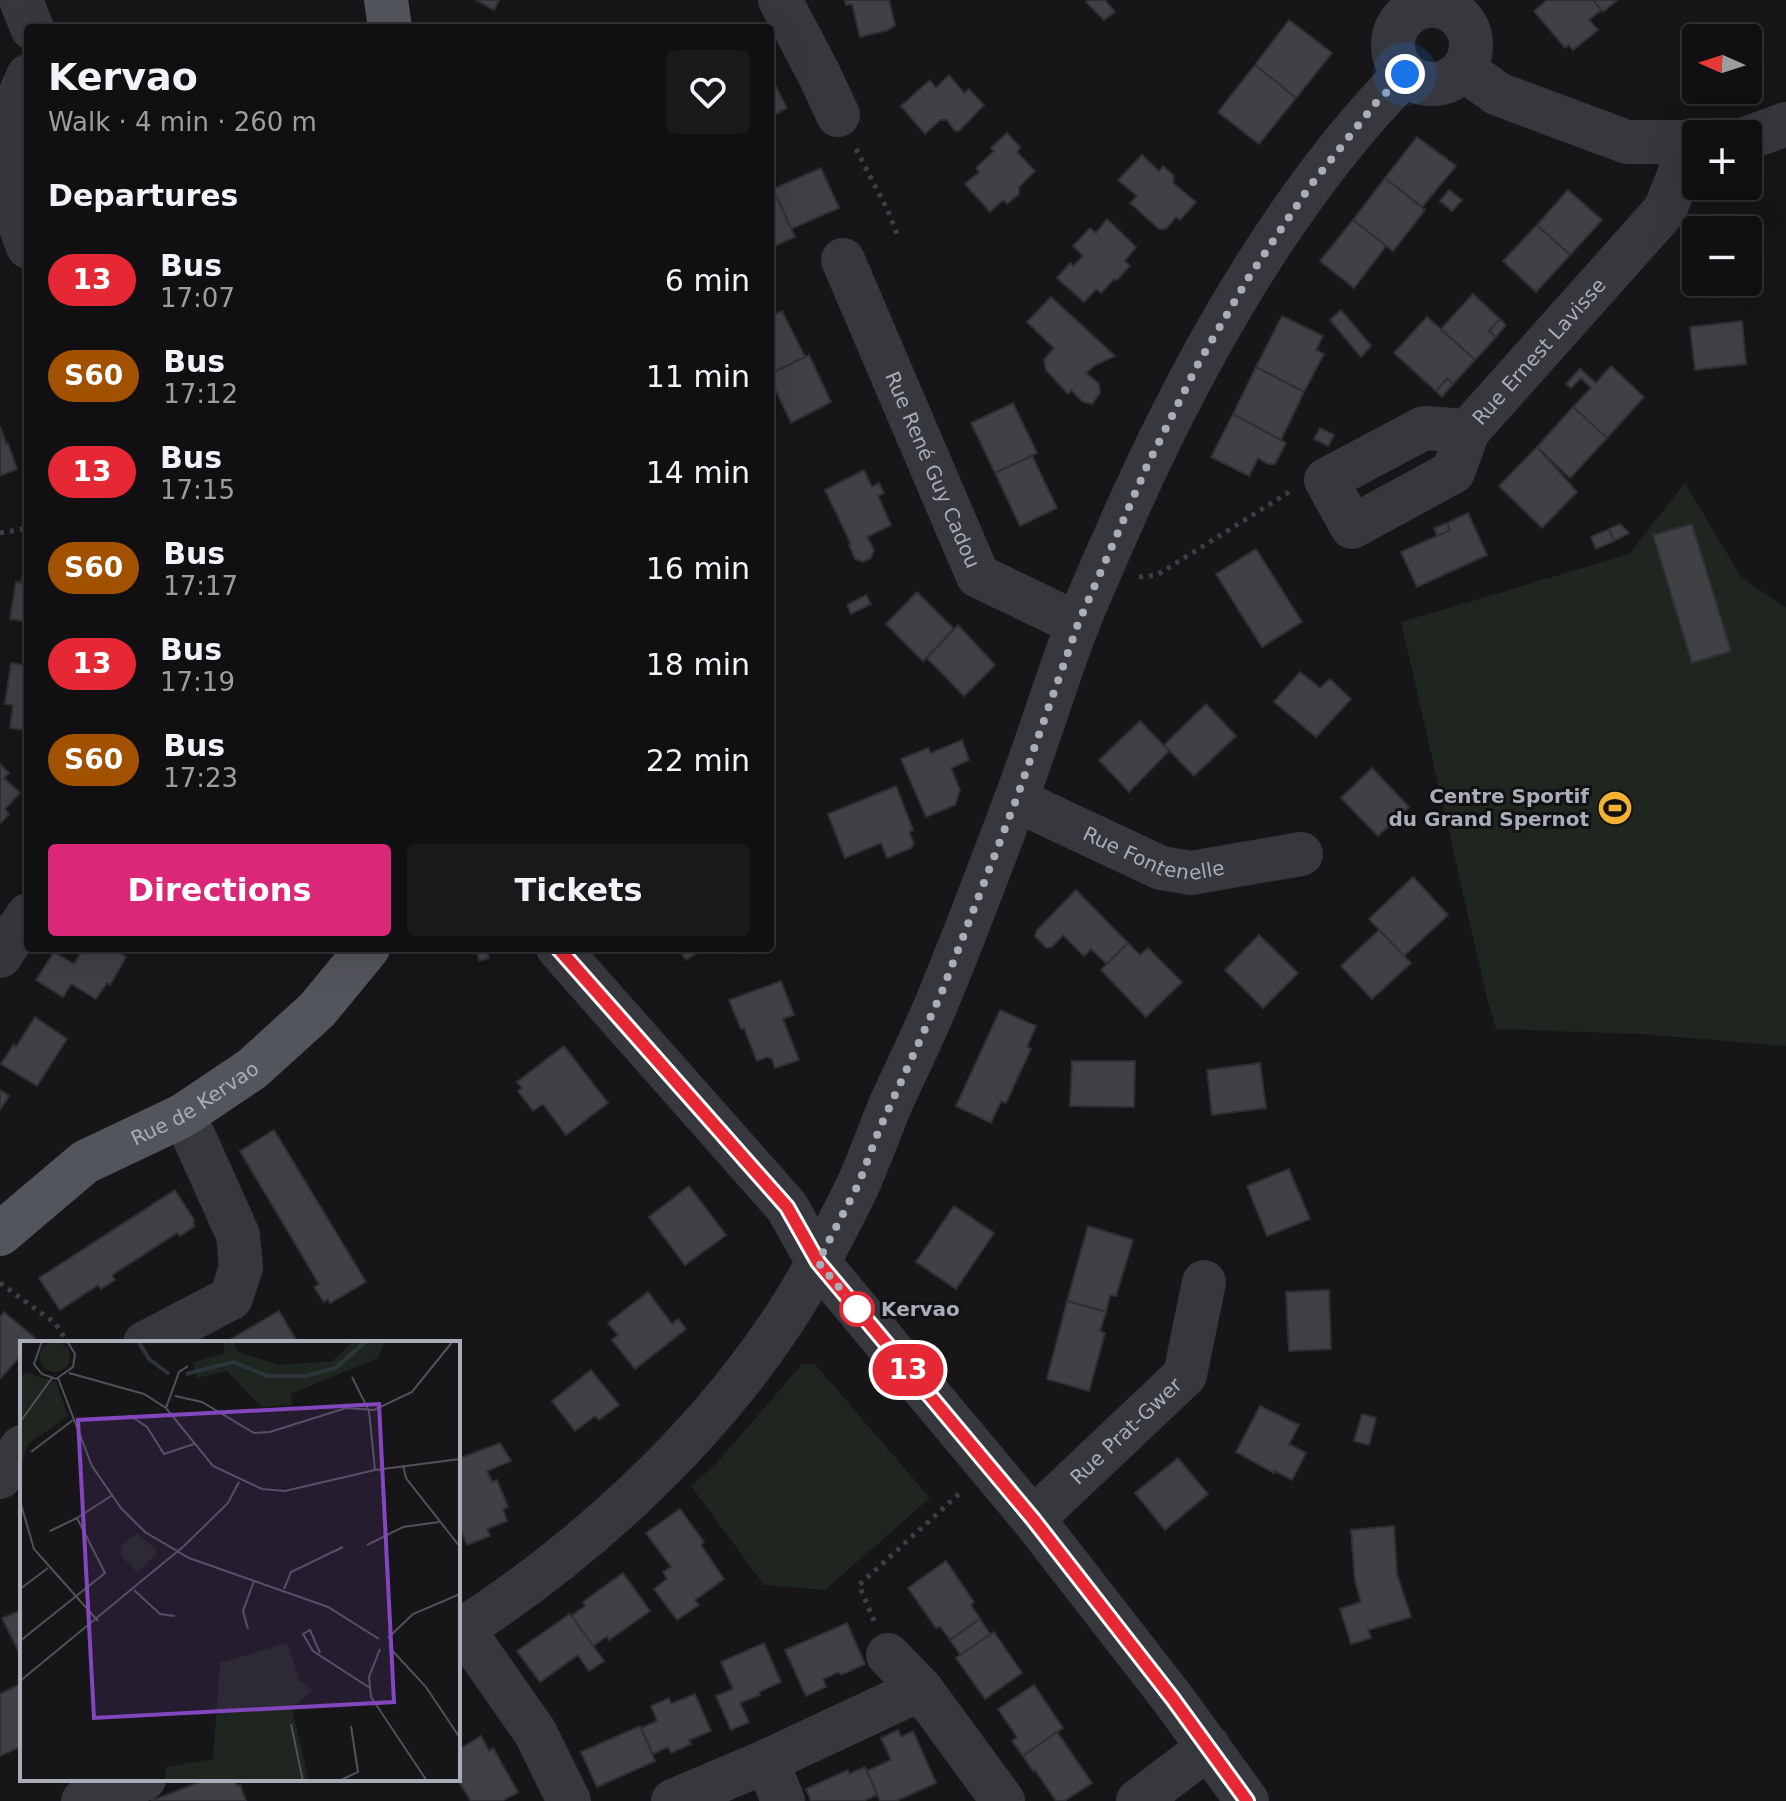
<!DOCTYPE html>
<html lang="en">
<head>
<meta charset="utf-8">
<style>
	:root { --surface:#101012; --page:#19191b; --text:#f1f3f6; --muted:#9c9d9f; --line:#303032; --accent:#db2777 }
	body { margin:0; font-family:"DejaVu Sans",sans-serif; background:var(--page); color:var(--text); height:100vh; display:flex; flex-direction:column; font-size:30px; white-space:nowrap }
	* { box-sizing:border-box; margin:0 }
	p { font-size:26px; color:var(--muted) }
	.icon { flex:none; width:44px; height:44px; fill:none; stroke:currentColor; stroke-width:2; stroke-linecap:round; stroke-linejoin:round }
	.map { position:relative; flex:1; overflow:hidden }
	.panel { position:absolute; left:24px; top:24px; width:750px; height:928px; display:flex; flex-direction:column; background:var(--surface); border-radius:8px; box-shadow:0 8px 32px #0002,0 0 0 2px var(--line) }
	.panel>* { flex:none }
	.badge { padding:0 16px; border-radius:26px; font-size:28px; line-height:52px }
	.needle { width:52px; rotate:273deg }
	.fabs { position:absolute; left:1682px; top:24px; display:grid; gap:16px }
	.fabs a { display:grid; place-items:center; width:80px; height:80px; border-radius:8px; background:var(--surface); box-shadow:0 8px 32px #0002,0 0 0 2px var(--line); font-size:40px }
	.you { position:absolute; width:40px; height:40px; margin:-20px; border:6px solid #fff; border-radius:50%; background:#1a73e8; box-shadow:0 0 0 12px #1a73e833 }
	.map>.badge { position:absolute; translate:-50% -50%; box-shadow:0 0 0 4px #fff }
	h2 { padding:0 24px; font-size:30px; line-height:72px }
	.round { display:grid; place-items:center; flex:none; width:84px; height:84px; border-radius:8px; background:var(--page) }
	.head { display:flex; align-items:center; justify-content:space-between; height:136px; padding:0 24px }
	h1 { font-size:38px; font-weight:700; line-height:60px }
	.button { display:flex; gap:16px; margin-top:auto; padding:16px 24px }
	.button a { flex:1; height:92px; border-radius:8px; background:var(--accent); color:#fff; font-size:32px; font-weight:700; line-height:92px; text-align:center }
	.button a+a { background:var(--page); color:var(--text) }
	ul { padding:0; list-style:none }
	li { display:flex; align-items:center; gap:24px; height:96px; padding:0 24px }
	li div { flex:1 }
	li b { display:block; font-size:30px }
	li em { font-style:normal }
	li .badge { min-width:88px; font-weight:700; text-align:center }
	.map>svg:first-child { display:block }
	.green { fill:#1e261f }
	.building { fill:#404145; stroke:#303034; stroke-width:2 }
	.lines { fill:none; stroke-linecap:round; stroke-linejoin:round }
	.path { stroke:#3d3f44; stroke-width:5; stroke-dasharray:4 6; stroke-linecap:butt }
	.minor { stroke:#37383d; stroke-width:44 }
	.major { stroke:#53555c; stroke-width:44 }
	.line-casing { stroke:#fff; stroke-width:18 }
	.line { stroke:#e62834; stroke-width:12 }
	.walk { stroke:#a8adb8; stroke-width:8; stroke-dasharray:0 14.4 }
	.stop-dot { fill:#fff; stroke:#e62834; stroke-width:4 }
	.labels { text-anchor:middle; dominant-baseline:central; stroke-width:6; stroke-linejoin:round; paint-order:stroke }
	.street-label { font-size:20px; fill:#a8adb8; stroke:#111113 }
	.poi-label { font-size:20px; font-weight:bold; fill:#a8adb8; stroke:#111113; text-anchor:end }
	.stop-label { font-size:20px; font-weight:bold; fill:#a8adb8; stroke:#111113; text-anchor:start }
	.inset-river { fill:none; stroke:#2c353c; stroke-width:4 }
	.inset-road { fill:none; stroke:#505258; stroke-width:2 }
	.view { fill:#8446be; fill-opacity:0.15; stroke:#8446be; stroke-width:4 }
	.inset-edge { fill:none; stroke:#a8adb8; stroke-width:4 }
</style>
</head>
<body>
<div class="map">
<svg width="1786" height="1801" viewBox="0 0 1786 1801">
	<rect width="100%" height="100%" fill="#161618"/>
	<g class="green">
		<polygon points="1685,483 1741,577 1786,608 1786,1046 1641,1034 1496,1029 1486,994 1401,622 1629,554"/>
		<polygon points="802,1364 815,1364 930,1498 825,1590 764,1585 691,1486 715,1465"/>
	</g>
	<g class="building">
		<polygon points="476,0 499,0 494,10"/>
		<polygon points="845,0 889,0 895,25 888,30 860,37 852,4 846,5"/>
		<polygon points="1088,0 1105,0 1115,12 1104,20 1086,2"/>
		<polygon points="1547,0 1593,0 1601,10 1589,20 1598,30 1573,50 1569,45 1565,48 1534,11"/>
		<polygon points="1593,0 1617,0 1603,12"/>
		<polygon points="1289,20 1332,53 1296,98 1255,65"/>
		<polygon points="1255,65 1296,98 1259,144 1218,112"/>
		<polygon points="770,75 787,108 770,117"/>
		<polygon points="949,75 964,93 969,89 984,105 959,131 955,131 947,120 940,120 925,134 901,106 930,80 936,88"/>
		<polygon points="1007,133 1020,147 1017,152 1035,171 1019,187 1019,194 1007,204 1003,200 990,212 965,184 979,172 976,168 994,151 991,148"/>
		<polygon points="1417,137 1456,166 1422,207 1385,178"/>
		<polygon points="1142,155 1159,171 1163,166 1174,176 1173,183 1196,202 1180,220 1176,217 1166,229 1159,229 1130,203 1137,196 1118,180"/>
		<polygon points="821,168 839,208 791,229 773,189"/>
		<polygon points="1385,178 1425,210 1393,251 1353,220"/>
		<polygon points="773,189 795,237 770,248 770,191"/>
		<polygon points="1449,190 1462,200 1452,211 1440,201"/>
		<polygon points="1568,190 1602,220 1570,255 1537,225"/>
		<polygon points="1107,219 1136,247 1125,261 1130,266 1117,280 1114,279 1101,293 1096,289 1084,302 1057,278 1070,263 1073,266 1083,256 1073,246 1090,228 1096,233"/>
		<polygon points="1353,220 1386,246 1354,288 1320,261"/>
		<polygon points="1537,225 1570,255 1536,292 1503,261"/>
		<polygon points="1473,294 1500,319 1489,331 1496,337 1475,360 1441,329"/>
		<polygon points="1051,297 1115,356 1095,365 1086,373 1099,384 1100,393 1092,404 1083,402 1071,390 1068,394 1046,370 1044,360 1054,348 1027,322"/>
		<polygon points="1341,310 1371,346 1361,357 1330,320"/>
		<polygon points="782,311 805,357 770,374 770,317"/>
		<polygon points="1282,316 1323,336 1316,350 1324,354 1304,392 1256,367"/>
		<polygon points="1427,317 1475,360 1453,384 1447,379 1436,391 1394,353"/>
		<polygon points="1500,319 1506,325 1496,337 1489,331"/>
		<polygon points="1742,321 1746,364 1695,370 1690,327"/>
		<polygon points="809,355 831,402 791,423 770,378 770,374"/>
		<polygon points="1611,366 1644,397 1607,438 1573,407 1591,388 1581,378 1571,388 1566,384 1580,369 1596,383"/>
		<polygon points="1256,367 1304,392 1281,440 1233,414"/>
		<polygon points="1447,379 1453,384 1442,397 1436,391"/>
		<polygon points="1013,403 1037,453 995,473 971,423"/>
		<polygon points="1573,407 1607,438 1570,478 1537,447"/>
		<polygon points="1233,414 1286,443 1275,464 1268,464 1258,458 1249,476 1211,457"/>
		<polygon points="0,426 6,444 8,443 17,469 0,476"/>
		<polygon points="1320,428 1334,435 1328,446 1314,439"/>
		<polygon points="1537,447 1577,492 1542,528 1499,486"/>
		<polygon points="1032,456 1057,508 1020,526 995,473"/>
		<polygon points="864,470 872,487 879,483 884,493 878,496 891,525 867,537 874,550 871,558 863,562 855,559 849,545 851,544 825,490"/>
		<polygon points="1468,513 1487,555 1417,587 1401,552 1450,530 1447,523"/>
		<polygon points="1447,523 1450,530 1437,536 1434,528"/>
		<polygon points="1620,524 1629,533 1614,541 1609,529"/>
		<polygon points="1692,524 1731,651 1692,663 1653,535"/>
		<polygon points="1609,529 1614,541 1596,549 1591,537"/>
		<polygon points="1256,549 1302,622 1262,647 1216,574"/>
		<polygon points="25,565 28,566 28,622 10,619 16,582 21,583"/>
		<polygon points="917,592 954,629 923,661 886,624"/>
		<polygon points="866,595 871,604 851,614 847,605"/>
		<polygon points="958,625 995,665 964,696 927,658"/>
		<polygon points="11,663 28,666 28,731 10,728 13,705 5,704"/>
		<polygon points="1300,672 1320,688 1330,679 1351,699 1316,737 1274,702"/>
		<polygon points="1206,704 1236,736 1194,776 1164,745"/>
		<polygon points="1140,721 1169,751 1129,792 1099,760"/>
		<polygon points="962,740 969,760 951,768 960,790 955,805 926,817 901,759 928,748 931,753"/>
		<polygon points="0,764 9,773 4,778 20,793 5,809 9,814 0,824"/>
		<polygon points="1372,768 1409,807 1378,836 1341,798"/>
		<polygon points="896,786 913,830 909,832 914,843 911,848 887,858 881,843 845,858 828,814"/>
		<polygon points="1413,877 1448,915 1404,956 1369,919"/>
		<polygon points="1076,890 1128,943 1107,964 1091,949 1084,956 1063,935 1052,947 1046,948 1035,936 1037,930"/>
		<polygon points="1379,930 1411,963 1372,999 1341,966"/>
		<polygon points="1259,935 1298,973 1263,1008 1225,970"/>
		<polygon points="1128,943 1140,955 1148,948 1182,982 1146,1017 1101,970"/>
		<polygon points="84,948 111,948 126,957 110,985 107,983 96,999 71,984 63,997 36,980 54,952 74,964"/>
		<polygon points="476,948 486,948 489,958 479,961"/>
		<polygon points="678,948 705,948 686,960"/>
		<polygon points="781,981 794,1015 783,1019 799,1060 775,1068 772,1059 767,1057 757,1061 744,1028 741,1029 729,1000"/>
		<polygon points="1000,1010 1036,1026 1027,1047 1031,1049 1006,1103 1001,1101 991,1123 956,1106"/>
		<polygon points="35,1017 67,1039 37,1086 1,1064 14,1044 16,1047"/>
		<polygon points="564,1046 608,1103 566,1135 543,1104 533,1111 518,1091 522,1088 517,1082"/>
		<polygon points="1072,1061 1135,1061 1134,1107 1070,1106"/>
		<polygon points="1260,1063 1266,1108 1212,1115 1207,1070"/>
		<polygon points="0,1090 9,1096 0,1110"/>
		<polygon points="274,1130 366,1282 330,1303 328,1299 324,1302 314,1287 319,1284 240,1151"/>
		<polygon points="1289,1169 1310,1219 1267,1236 1247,1186"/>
		<polygon points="689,1186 726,1235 685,1265 649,1217"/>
		<polygon points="175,1190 194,1220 193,1222 195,1226 180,1236 177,1233 112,1275 115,1280 101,1289 98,1285 60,1310 39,1278"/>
		<polygon points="954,1206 994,1233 956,1289 916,1262"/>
		<polygon points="1088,1226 1133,1240 1116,1296 1110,1295 1106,1312 1067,1301"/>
		<polygon points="1329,1290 1331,1349 1289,1351 1286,1292"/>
		<polygon points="648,1292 672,1324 678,1319 686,1329 635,1369 612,1340 618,1335 608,1323"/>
		<polygon points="1067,1301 1106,1312 1100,1331 1105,1333 1089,1391 1047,1379"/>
		<polygon points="279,1311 298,1343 224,1343"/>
		<polygon points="4,1312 35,1338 37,1342 22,1343 22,1354 0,1379 0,1317"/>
		<polygon points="591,1370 619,1405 599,1420 595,1416 575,1431 552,1401"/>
		<polygon points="1260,1406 1299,1425 1289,1444 1306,1453 1292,1480 1275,1471 1274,1473 1236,1452"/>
		<polygon points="1362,1414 1376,1418 1369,1445 1354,1441"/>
		<polygon points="500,1443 511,1461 487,1471 492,1482 497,1480 508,1507 503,1509 507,1521 487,1529 490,1536 467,1545 458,1524 458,1459"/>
		<polygon points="1178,1458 1208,1494 1165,1530 1135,1493"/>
		<polygon points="680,1509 704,1542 701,1545 724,1579 695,1600 699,1605 677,1620 654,1589 667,1579 663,1572 671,1567 646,1533"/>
		<polygon points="1394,1526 1397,1574 1411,1617 1368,1630 1371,1638 1351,1644 1340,1609 1361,1602 1355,1581 1351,1530"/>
		<polygon points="946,1561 974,1602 971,1605 980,1619 950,1640 940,1626 936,1628 908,1588"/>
		<polygon points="623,1573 650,1611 609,1640 607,1636 593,1646 571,1616 585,1606 583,1602"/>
		<polygon points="22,1610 22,1658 2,1618"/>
		<polygon points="570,1614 604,1661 589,1671 578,1655 540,1682 517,1651"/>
		<polygon points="980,1619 990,1634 961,1655 950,1640"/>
		<polygon points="847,1623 865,1664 841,1675 839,1672 823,1679 826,1687 806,1696 785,1650"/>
		<polygon points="994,1632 1022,1673 985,1699 956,1658"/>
		<polygon points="764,1643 781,1682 759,1692 760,1695 740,1703 749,1722 731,1730 716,1696 733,1689 721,1662"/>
		<polygon points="22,1683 22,1746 0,1756 0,1694"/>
		<polygon points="1034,1685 1063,1728 1023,1756 1012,1741 1017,1737 998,1709"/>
		<polygon points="695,1694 711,1731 689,1740 691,1744 671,1753 668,1747 653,1754 641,1728 657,1721 651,1706 669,1698 671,1704"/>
		<polygon points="640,1726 655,1761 597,1787 581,1752"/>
		<polygon points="898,1730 901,1737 913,1731 936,1783 896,1801 880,1801 867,1771 891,1760 881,1738"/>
		<polygon points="1057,1732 1092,1783 1064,1801 1056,1801 1035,1770 1033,1771 1023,1756"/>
		<polygon points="481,1736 489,1751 493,1748 518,1792 502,1801 471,1801 457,1779 458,1750"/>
		<polygon points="865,1767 877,1795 863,1801 811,1801 806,1789 848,1770 849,1774"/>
		<polygon points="208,1779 234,1779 237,1786 240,1785 246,1801 151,1801"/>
	</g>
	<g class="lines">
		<g class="path">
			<polyline points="856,149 888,211 897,234"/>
			<polyline points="0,533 28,528"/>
			<polyline points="1139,577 1157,575 1289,492"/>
			<polyline points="0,1283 55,1323 68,1343"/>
			<polyline points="874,1621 859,1585 961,1492"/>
		</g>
		<g class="minor">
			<polyline points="21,0 32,28"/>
			<polyline points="780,0 819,74 838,115"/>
			<circle cx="1432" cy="45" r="39"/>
			<polyline points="1463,69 1498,94 1627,142 1696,142"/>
			<path d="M28 76C22 90 16 103 11 117 0 162 12 205 28 247"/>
			<polyline points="1748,138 1786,124"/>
			<path id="s1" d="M843 260 978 576 1078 624"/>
			<path id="s2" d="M1468 431 1424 428 1326 480 1352 527 1453 472 1468 431 1665 210 1692 142"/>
			<path id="s3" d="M1016 800 1161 868 1191 873 1301 854"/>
			<polyline points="558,948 787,1207 818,1262 1033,1519 1173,1699 1247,1801"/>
			<polyline points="0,956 28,915"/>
			<polyline points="145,1343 231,1298 241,1267 238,1235 195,1139 182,1116"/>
			<polyline points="0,1477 22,1447"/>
			<path id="s4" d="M1033 1519 1185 1375 1204 1282"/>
			<polyline points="463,1629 535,1732 569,1801"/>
			<path d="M458 1632C579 1555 700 1445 780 1325 809 1282 834 1234 857 1187 870 1159 880 1129 892 1101 909 1064 927 1028 942 990 968 927 992 863 1016 799 1038 741 1056 681 1078 623 1093 586 1110 549 1126 512 1195 358 1286 195 1405 74"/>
			<polyline points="888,1655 921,1689"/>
			<polyline points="767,1761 783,1801"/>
			<polyline points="83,1801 144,1779"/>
			<polyline points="673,1801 767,1761 921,1689 1003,1801"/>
			<polyline points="1138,1801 1209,1747"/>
		</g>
		<g class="major">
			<polyline points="386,0 390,28"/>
			<path id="s5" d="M0 1234 85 1162 182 1116 252 1069 317 1010 368 948"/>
		</g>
	</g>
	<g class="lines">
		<defs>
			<polyline id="line" points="558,948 787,1207 818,1262 1033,1519 1173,1699 1247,1801"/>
		</defs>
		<use href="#line" class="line-casing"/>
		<use href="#line" class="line"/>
		<polyline class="walk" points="857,1309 818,1262 859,1183 879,1130 941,994 1016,800 1078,624 1147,466 1198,364 1249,277 1310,186 1376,103 1405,74"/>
	</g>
	<defs>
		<symbol id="stadium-disc" viewBox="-11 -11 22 22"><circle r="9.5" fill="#f2b134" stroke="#111113"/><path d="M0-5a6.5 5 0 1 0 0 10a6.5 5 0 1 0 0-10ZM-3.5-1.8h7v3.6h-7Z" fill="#111"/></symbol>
	</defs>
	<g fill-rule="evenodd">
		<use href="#stadium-disc" x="1595" y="788" width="40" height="40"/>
	</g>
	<circle class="stop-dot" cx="857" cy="1309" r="16"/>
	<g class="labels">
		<g class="street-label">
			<text stroke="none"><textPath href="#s2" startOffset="474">Rue Ernest Lavisse</textPath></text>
			<text stroke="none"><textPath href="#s1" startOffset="228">Rue René Guy Cadou</textPath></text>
			<text stroke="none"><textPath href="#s3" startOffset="150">Rue Fontenelle</textPath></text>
			<text stroke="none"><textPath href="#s5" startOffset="236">Rue de Kervao</textPath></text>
			<text stroke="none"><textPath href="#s4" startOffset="128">Rue Prat-Gwer</textPath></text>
		</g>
		<g class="poi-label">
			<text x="1589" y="796">Centre Sportif<tspan x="1589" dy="23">du Grand Spernot</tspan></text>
		</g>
		<g class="stop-label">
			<text x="881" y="1309">Kervao</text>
		</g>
	</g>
	<g transform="translate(20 1341)">
		<rect width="440" height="440" fill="#161618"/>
		<path d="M203 0H214L218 11 259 24 312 20 334 0H365L358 17 271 53 272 64 241 66 207 30 177 37 173 21 205 12ZM20 16a15 15 0 1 1 30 0a15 15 0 1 1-30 0ZM8 32 36 41 48 75 8 103 0 130V34ZM117 192 138 211 117 231 101 215V205ZM267 302 280 340 293 349 272 367 289 440H144L146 426 193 418 200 322Z" fill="#1e261f"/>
		<path class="inset-river" d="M118 0 129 18 149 33M166 33 213 21 248 35H285L316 27 346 0"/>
		<path class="inset-road" d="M22 0 14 23 22 33 36 38 53 26 55 13 47 0M49 32 124 53 146 67 193 125 242 148 265 150 355 129 440 118M332 36 349 70 355 129M38 37 72 125 101 167 125 191 169 217 308 266 359 298M155 55 182 61 234 92 250 91 326 67 354 69 392 51 433 0M146 67 159 31 168 25M109 74 127 86 144 113 174 103M0 81 32 37M11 111 53 79M383 124 386 137 440 206M0 160 14 208 78 280M30 190 57 177M347 204 383 186 419 181M0 248 28 227M264 248 271 231 323 206M114 249 140 273 155 275M228 288 223 270 234 240M368 297 393 273 440 253M0 300 85 232 57 177 91 155M369 306 406 346 440 397M360 308 349 336 351 356 407 440M300 312 290 289 283 293 293 310 350 347M0 340 164 205 208 162 219 141M271 383 283 440M319 440 338 431 331 385"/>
		<path class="view" d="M359 63 374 361 74 377 58 79Z"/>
		<rect width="440" height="440" class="inset-edge"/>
	</g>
</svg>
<div class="fabs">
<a><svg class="needle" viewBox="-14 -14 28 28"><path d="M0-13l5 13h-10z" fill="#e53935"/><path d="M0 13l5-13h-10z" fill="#9c9d9f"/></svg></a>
<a>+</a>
<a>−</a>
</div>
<div class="you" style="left:1405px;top:74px"></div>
<b class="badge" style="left:908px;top:1370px;background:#e62834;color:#fff">13</b>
<section class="panel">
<div class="head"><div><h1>Kervao</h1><p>Walk · 4 min · 260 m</p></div><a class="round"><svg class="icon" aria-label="heart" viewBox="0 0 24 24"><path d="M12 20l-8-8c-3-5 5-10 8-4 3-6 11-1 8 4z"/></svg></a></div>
<h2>Departures</h2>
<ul>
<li><span class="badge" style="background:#e62834;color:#fff">13</span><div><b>Bus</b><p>17:07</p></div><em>6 min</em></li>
<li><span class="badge" style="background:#a25100;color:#fff">S60</span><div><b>Bus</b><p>17:12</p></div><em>11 min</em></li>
<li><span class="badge" style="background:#e62834;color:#fff">13</span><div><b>Bus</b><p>17:15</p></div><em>14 min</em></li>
<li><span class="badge" style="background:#a25100;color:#fff">S60</span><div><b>Bus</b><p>17:17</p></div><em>16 min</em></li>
<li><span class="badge" style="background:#e62834;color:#fff">13</span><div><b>Bus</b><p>17:19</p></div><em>18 min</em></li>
<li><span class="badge" style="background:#a25100;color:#fff">S60</span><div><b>Bus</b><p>17:23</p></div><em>22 min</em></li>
</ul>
<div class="button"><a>Directions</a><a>Tickets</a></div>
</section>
</div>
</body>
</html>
